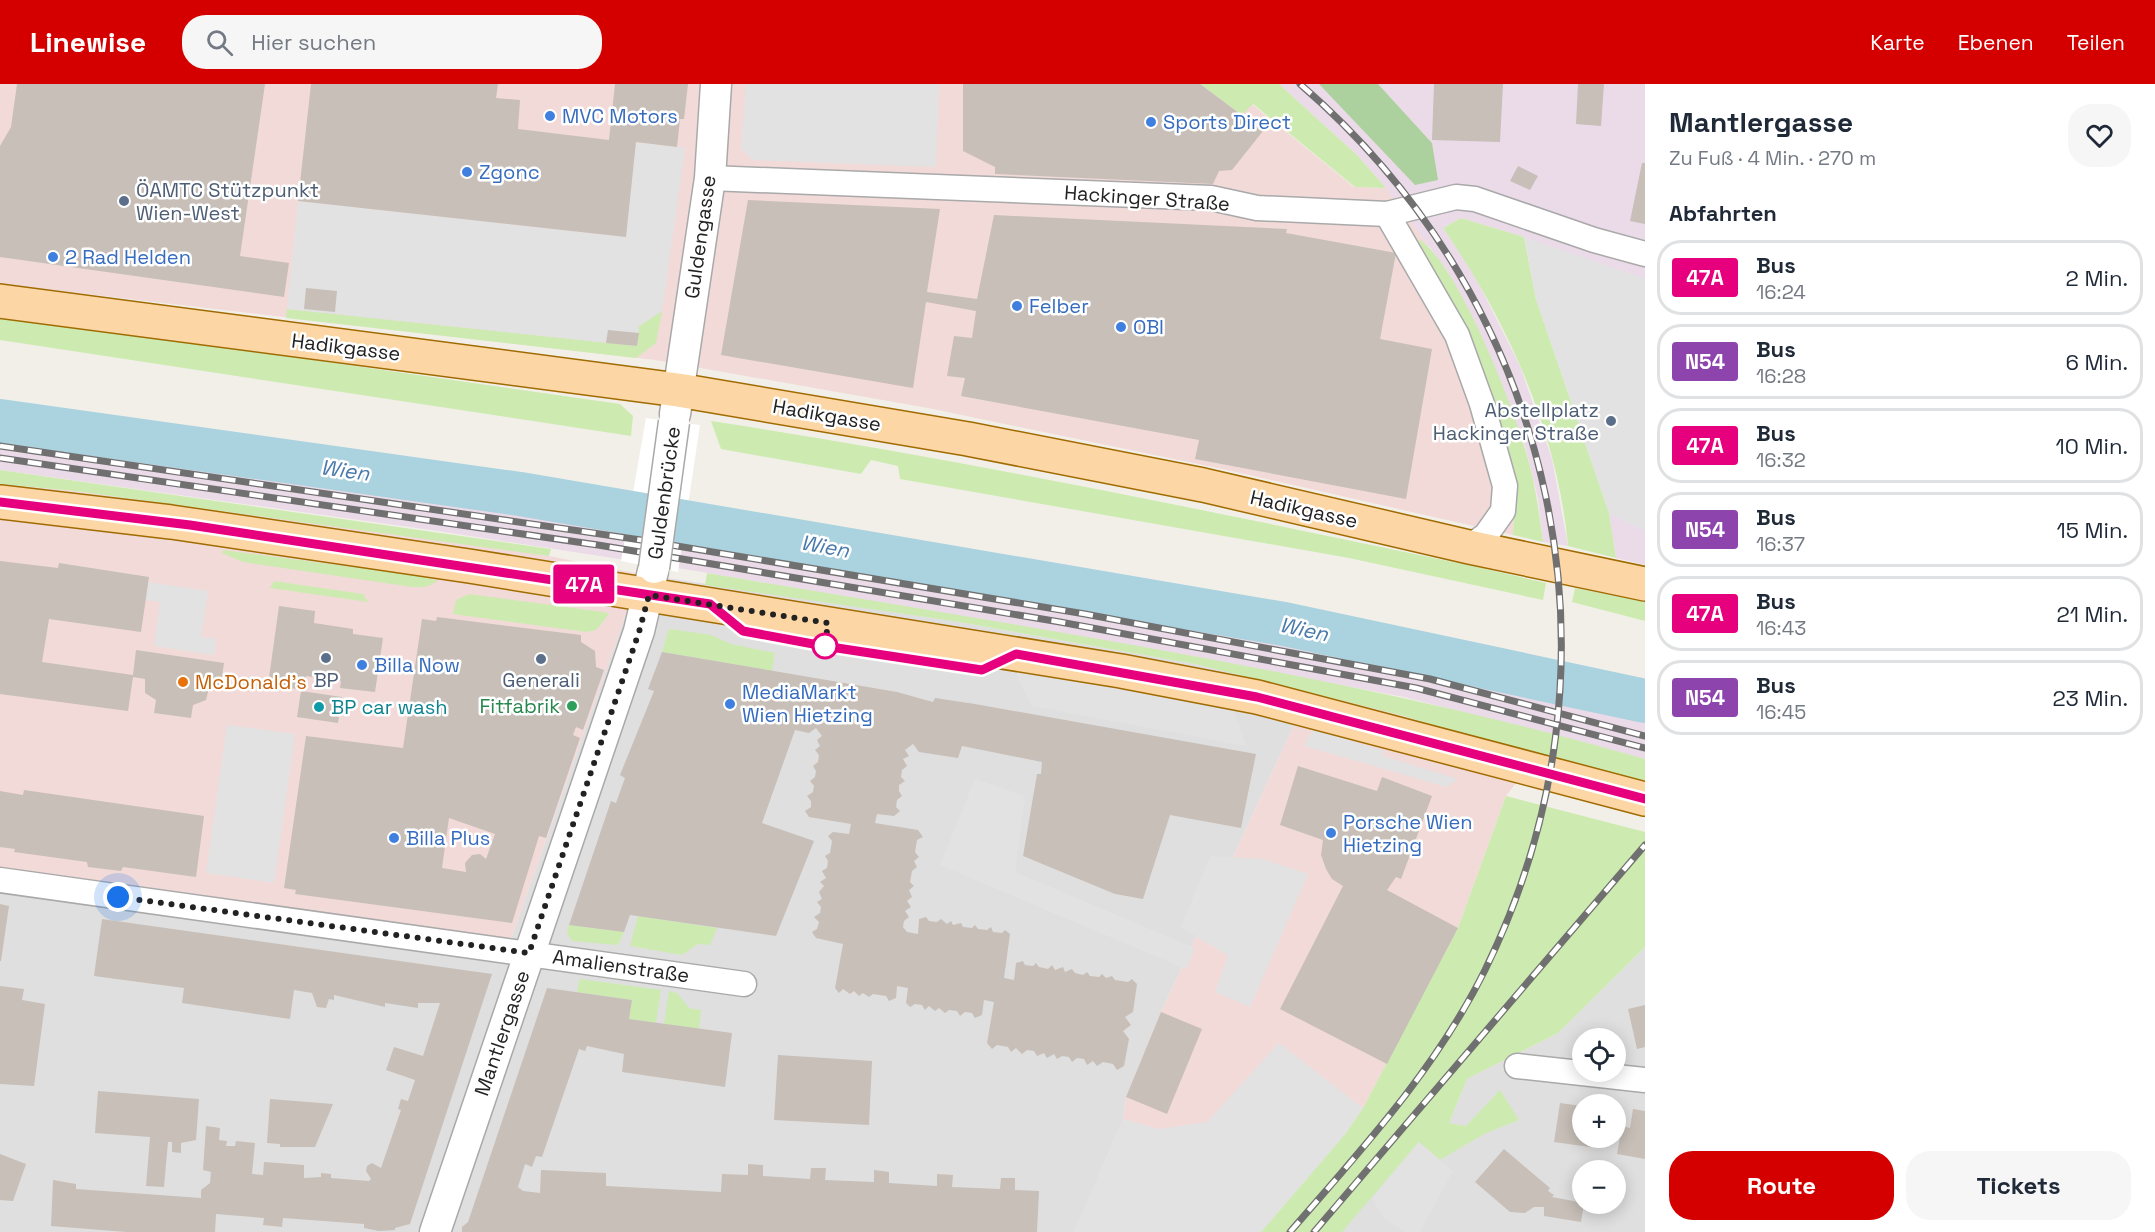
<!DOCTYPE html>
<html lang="de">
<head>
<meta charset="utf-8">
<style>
	:root { --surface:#fff; --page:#f6f6f7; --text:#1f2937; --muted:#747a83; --line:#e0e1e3; --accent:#d40000 }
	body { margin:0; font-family:"Space Grotesk",sans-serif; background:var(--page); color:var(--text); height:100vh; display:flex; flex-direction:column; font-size:22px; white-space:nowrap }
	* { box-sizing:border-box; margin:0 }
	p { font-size:20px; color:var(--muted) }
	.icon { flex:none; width:33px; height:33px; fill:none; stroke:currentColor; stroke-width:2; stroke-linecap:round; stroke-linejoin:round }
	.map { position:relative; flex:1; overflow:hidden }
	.sheet { display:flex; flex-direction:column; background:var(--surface); width:510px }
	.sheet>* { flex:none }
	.badge { padding:0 12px; border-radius:4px; font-size:21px; line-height:39px }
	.fabs { position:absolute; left:1572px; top:944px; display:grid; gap:12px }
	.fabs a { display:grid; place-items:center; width:54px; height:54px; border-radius:50%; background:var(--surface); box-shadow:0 3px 15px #0003; font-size:30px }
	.you { position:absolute; width:30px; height:30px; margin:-15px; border:4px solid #fff; border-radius:50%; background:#1a73e8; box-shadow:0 0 0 9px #1a73e833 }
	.map>.badge { position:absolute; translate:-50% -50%; box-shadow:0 0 0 3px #fff }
	h2 { padding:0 24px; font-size:22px; line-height:54px }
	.round { display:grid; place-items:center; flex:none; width:63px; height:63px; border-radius:24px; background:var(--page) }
	.overview { display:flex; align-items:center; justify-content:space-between; height:102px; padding:0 24px }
	h1 { font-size:28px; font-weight:700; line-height:45px }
	.action { display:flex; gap:12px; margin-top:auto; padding:12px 24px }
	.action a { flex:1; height:69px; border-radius:24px; background:var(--accent); color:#fff; font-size:24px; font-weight:700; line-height:69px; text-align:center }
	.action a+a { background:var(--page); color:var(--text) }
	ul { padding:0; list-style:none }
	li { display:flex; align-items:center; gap:18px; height:75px; margin:0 12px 9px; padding:0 12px; border:3px solid var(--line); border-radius:24px }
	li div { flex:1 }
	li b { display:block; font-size:22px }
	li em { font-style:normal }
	li .badge { min-width:66px; font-weight:700; text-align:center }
	header { display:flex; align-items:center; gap:36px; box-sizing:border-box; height:84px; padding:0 30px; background:var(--accent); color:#fff }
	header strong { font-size:28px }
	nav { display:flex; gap:33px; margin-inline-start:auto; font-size:21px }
	.search { width:420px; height:54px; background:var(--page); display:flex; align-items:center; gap:15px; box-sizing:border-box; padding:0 21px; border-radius:24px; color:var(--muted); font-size:22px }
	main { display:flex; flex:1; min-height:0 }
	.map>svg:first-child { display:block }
	.residential { fill:#e0dfdf; fill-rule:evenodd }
	.commercial { fill:#f2dad9 }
	.industrial { fill:#ebdbe8 }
	.grass { fill:#cdebb0 }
	.forest { fill:#add19e }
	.parking { fill:#e2e2e2 }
	.pier { fill:#fff }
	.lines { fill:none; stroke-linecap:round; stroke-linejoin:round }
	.river { stroke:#aad3df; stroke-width:44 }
	.building { fill:#c7bfb8; fill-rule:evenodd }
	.minor-casing { stroke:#a9a9a9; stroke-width:27 }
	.tertiary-casing { stroke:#a9a9a9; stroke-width:33 }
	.primary-casing { stroke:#a06b00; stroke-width:36 }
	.minor { stroke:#fff; stroke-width:24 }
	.tertiary { stroke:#fff; stroke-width:30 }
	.primary { stroke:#fcd6a4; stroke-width:33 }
	.rail-casing { stroke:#707070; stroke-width:7 }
	.rail { stroke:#fff; stroke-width:4.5; stroke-dasharray:14; stroke-linecap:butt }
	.tertiary-bridge-casing { stroke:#a9a9a9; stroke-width:33; stroke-linecap:butt }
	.tertiary-bridge { stroke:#fff; stroke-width:30 }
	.line-casing { stroke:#fff; stroke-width:14 }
	.line { stroke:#e6007e; stroke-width:9 }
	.walk { stroke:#222; stroke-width:6; stroke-dasharray:0 10.8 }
	.shop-dot { fill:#3f7fe0; stroke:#fff; stroke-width:2 }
	.service-dot { fill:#5c6f8a; stroke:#fff; stroke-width:2 }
	.stop-dot { fill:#fff; stroke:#e6007e; stroke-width:3 }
	.food-dot { fill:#e8710a; stroke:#fff; stroke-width:2 }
	.leisure-dot { fill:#2e9e5b; stroke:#fff; stroke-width:2 }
	.culture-dot { fill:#0f9aa8; stroke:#fff; stroke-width:2 }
	.labels { text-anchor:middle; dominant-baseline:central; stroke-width:5; stroke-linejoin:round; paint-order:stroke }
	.shop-label { font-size:20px; fill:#366cbe; stroke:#fff; text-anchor:start }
	.service-label { font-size:20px; fill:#4e5e75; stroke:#fff }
	.street-label { font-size:20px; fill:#222; stroke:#fff }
	.food-label { font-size:20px; fill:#c56008; stroke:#fff; text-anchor:start }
	.leisure-label { font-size:20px; fill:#27864d; stroke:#fff; text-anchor:end }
	.culture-label { font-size:20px; fill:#0d838f; stroke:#fff; text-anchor:start }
	.water-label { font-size:21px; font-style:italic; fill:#4a7aab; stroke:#fff }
</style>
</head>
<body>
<header>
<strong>Linewise</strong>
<div class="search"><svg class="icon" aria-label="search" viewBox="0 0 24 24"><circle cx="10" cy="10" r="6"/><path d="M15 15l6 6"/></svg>Hier suchen</div>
<nav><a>Karte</a><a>Ebenen</a><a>Teilen</a></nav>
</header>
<main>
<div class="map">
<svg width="1645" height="1148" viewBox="0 0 1645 1148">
	<rect width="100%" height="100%" fill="#f2efe9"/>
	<g class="residential">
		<polygon points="640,490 953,537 1195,580 1310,607 1161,928 1126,1013 1123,1035 1074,1148 0,1148 0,784 511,855"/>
		<path d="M1645 863V1148H1341L1419 1058 1449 1039 1467 995 1558 949ZM1582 954H1616V987H1582ZM1582 1020H1616V1053H1582ZM1582 1086H1616V1119H1582Z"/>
	</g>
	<g class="commercial">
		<polygon points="0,0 1227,0 1354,103 1386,104 1431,164 1420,157 1515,402 1513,451 1227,386 928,324 655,276 0,200"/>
		<polygon points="0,400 75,407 446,456 549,472 640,490 511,855 0,784"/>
		<polygon points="1310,607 1404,632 1472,653 1533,677 1506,712 1458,844 1363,1024 1346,1049 1261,1148 1074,1148 1123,1035 1126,1013 1161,928"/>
	</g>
	<g class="industrial">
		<polygon points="1279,0 1319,0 1361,42 1432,59 1378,0 1645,0 1645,481 1616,474 1609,429 1524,153 1461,134 1443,144 1470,182 1520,282 1552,375 1568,462 1543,458 1538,415 1526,366 1485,261 1447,187 1386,104 1357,71"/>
		<polygon points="0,353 712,458 1035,512 1384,576 1645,633 1645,675 1404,613 1187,572 696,487 438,447 0,386"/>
	</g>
	<g class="grass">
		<polygon points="1200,0 1279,0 1357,71 1386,104 1355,103 1253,20 1242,31"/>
		<path d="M1461 134 1524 153 1536 215 1609 429 1616 474 1568 462C1558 349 1507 236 1443 144Z"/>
		<path d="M1420 156C1458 181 1513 321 1526 368 1535 398 1539 427 1543 458L1513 451 1515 402 1415 161Z"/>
		<polygon points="287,225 637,262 639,242 662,227 656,259 636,274 286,234"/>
		<polygon points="0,231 620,320 633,332 631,352 0,256"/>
		<path d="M711 337C968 376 1223 430 1477 483L1546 499 1543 516 1349 474 900 395 898 382 871 376 861 390 721 365Z"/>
		<polygon points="0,386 551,465 549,472 75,407 0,400"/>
		<polygon points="223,466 421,492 438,497 426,503 412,503 243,478 222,469"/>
		<path d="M707 489C1021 543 1338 587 1645 675V707L1404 632 1195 580 953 537 705 501Z"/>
		<polygon points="274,497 363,510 368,518 270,504"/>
		<polygon points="1575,504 1645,518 1645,537 1572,518"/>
		<polygon points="469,510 604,528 609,530 596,546 586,548 453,530 456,516"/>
		<polygon points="671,545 711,551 731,560 775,569 772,587 662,568 668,547"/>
		<polygon points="1506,712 1645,748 1645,863 1558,949 1467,995 1449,1039 1466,1042 1500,1006 1519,1036 1484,1050 1440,1076 1419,1058 1342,1148 1261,1148 1346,1049 1363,1024 1458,844"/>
		<polygon points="638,832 717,844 710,861 698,860 682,871 630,862"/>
		<polygon points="569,841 624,848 618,861 572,857 567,849"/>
		<polygon points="580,895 661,906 656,939 629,935 631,916 577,908"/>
		<polygon points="669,907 677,909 689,924 701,926 699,945 664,940"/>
	</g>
	<polygon class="forest" points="1319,0 1378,0 1432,59 1438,96 1415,101"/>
	<g class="parking">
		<polygon points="746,0 939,0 936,83 752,76 741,64"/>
		<polygon points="636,58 685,64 662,227 639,242 637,262 287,225 298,117 625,153"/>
		<polygon points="1524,153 1645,195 1645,447 1609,429 1536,215"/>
		<polygon points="148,498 208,507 201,553 216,555 214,571 154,562 160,518 145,516"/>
		<polygon points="1013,584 1233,624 1246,662 1032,622"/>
		<polygon points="227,641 295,650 274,799 206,789"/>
		<polygon points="1313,645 1384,667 1383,672 1458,695 1447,703 1304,662"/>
		<polygon points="975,695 1025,712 1015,788 1195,864 1186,885 940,781"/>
		<polygon points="1210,772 1263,775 1308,790 1250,923 1215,908 1228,872 1181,843"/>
		<polygon points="1279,959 1363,1024 1346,1049 1261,1148 1074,1148 1123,1035 1159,1045 1207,1038"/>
		<polygon points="1419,1058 1453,1087 1420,1148 1404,1148 1383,1134 1372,1114"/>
	</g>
	<polygon class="pier" points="646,334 700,341 678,488 621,477"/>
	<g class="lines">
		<polyline class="river" points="0,337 520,410 1284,540 1645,617"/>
	</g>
	<g class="building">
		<polygon points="17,0 265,0 240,172 289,179 284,213 0,173 0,62 11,43"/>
		<polygon points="311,0 498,0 496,14 520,16 518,45 609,56 615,0 688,0 684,35 680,35 677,63 636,58 626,153 298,117"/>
		<polygon points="963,0 1200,0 1263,47 1232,86 1219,87 1213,100 995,90 995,83 963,67"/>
		<polygon points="1434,0 1503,0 1500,58 1432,56"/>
		<polygon points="1578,0 1604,0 1601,42 1576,40"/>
		<polygon points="1642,79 1645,79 1645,140 1630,137"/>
		<polygon points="1518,82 1538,92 1530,106 1510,97"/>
		<polygon points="748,116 940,125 927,208 977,215 994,131 1287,145 1286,149 1396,169 1380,255 1432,265 1406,415 1195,375 1199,356 961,312 965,294 947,292 954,252 972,254 976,227 926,218 913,304 721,271"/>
		<polygon points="306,204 337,207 335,228 304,225"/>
		<polygon points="608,246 639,249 637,262 606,259"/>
		<polygon points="0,477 58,484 59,479 149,493 141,548 49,535 42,578 133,591 136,566 224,579 220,605 209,604 206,616 193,621 191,634 154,629 156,616 145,609 145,595 133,593 128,627 0,610"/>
		<polygon points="279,522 315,527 314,539 353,545 353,550 383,554 375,608 340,604 341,597 306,592 304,606 268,601"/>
		<path d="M437 533 581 551V558L595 567 596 583 604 586 583 646 576 643 573 651 580 654 546 754 539 752 512 839 295 810 296 806 284 804 306 652 403 664 422 535 436 537ZM449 734 495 750 486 775 480 770 472 771 465 779 466 788 442 784Z"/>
		<polygon points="662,568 897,608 933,618 935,614 975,620 1256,670 1241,744 1170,731 1143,815 1115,810 1023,772 1037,690 1041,690 1042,678 962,662 958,674 919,668 913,660 905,666 909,672 903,675 907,682 902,686 901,693 905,697 899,701 899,707 902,712 897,716 896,723 900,727 894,732 877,730 875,739 918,746 923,753 917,756 915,768 919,773 914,777 917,783 912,787 910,798 914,802 909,806 912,813 907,817 911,823 905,827 909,833 904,837 903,843 907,848 918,850 919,835 926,833 929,837 937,838 941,835 947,840 951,837 953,841 961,839 963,843 972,844 975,841 978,845 987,846 991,843 993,848 1002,849 1005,846 1010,850 1004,894 1014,896 1016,879 1023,877 1025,881 1033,882 1036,879 1039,883 1048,885 1052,881 1055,886 1063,883 1065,888 1072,885 1075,889 1083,891 1087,888 1090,892 1099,893 1102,890 1106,894 1112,892 1115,896 1128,898 1132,895 1137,900 1133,928 1125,933 1131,941 1123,947 1129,955 1124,982 1117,986 1113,980 1103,978 1097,982 1093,977 1087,981 1084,975 1077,974 1072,978 1069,973 1062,972 1057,975 1054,970 1047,974 1044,969 1037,972 1034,967 1027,966 1022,970 1016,964 1011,968 1008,963 997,961 992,965 987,959 994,918 984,916 982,931 975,934 972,929 965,928 960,932 957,927 949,926 945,929 939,924 935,927 929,922 925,926 922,921 915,920 910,923 906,919 908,904 897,902 896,914 889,917 886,912 873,910 869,913 863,909 859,912 854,907 850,910 843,905 839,909 835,904 843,860 816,854 812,848 817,845 819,838 814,833 820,829 821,823 817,818 822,815 819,808 824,802 820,798 826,794 822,787 827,784 828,777 825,772 830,769 832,757 828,752 833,748 849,750 851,740 809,733 805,727 811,723 811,717 807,712 813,708 814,702 810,697 815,693 816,687 813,682 818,678 819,671 815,666 820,662 817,656 822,652 816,644 809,649 795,646 762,739 814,757 776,852 630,831 624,848 569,841 611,717 616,719 625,694 620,691 654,607 648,605"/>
		<polygon points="301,607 342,613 338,639 297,633"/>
		<polygon points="1298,682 1377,707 1382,693 1432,712 1401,795 1396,793 1387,806 1458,844 1387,980 1280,925 1343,802 1332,795 1326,785 1321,771 1323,756 1280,741"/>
		<polygon points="24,706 204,732 196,793 123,783 121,787 88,783 87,778 14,768 15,765 0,763 0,707 23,711"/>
		<polygon points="0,820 9,822 1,877 0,877"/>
		<polygon points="102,835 492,890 410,1140 395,1144 395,1146 379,1147 364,1144 364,1140 283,1134 282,1143 263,1141 264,1134 216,1130 215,1148 126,1148 51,1142 53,1096 76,1100 76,1105 201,1114 201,1106 210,1099 211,1088 203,1086 206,1042 220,1044 219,1056 227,1057 226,1062 235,1062 236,1057 255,1059 252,1090 263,1091 264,1078 304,1081 304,1094 321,1093 321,1089 331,1090 331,1094 369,1097 371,1095 366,1087 367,1082 372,1079 381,1084 401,1026 398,1025 401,1015 408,1017 415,996 386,986 394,963 423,972 440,919 418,919 418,924 385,919 385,923 334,911 334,916 329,915 326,924 317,923 312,909 294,906 290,935 182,919 184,904 94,892"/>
		<polygon points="0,902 24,905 22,916 45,920 34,1002 0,1000"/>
		<polygon points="547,904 632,916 629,935 732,949 725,1003 622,988 624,970 587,962 585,967 579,965 542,1073 536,1072 532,1083 525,1080 518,1103 523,1107 540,1109 541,1086 606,1089 606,1102 721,1108 722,1090 748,1091 748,1080 763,1081 763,1092 810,1095 811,1084 826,1084 825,1096 874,1098 874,1086 889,1088 889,1099 937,1102 937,1090 953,1091 952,1103 1000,1105 1001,1094 1015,1094 1015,1106 1039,1107 1037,1148 462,1148 462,1143 468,1138"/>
		<polygon points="1645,921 1645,963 1637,965 1628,925"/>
		<polygon points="1161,928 1202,945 1167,1030 1126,1013"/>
		<polygon points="778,971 872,977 869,1041 774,1036"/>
		<polygon points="98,1007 199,1015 196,1056 181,1059 181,1069 172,1068 172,1058 168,1058 164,1103 146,1102 150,1053 95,1049"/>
		<polygon points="270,1015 333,1020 315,1063 280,1063 280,1060 267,1059"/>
		<polygon points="1560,1019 1582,1022 1582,1053 1591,1053 1590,1063 1554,1058"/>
		<polygon points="1633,1025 1645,1027 1645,1075 1617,1070 1622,1042 1630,1044"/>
		<polygon points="1504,1065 1550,1104 1548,1107 1554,1111 1552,1113 1584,1119 1581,1138 1544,1132 1544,1123 1534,1123 1525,1129 1510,1128 1475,1098"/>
		<polygon points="0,1070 26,1080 13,1117 0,1116"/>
	</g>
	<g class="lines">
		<defs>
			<g id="minor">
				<polyline points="710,94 1211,114 1257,124 1387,130 1456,113 1475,115 1594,156 1645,170"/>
				<polyline points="1387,130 1457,251 1482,320 1505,402 1503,427 1486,451 1469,463"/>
				<polyline points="0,796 744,900"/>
				<polyline points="1517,982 1645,996"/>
			</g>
			<g id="tertiary">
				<polyline points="675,330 710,94 716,0"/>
				<polyline points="435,1148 639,547 653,487"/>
			</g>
			<g id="primary">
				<polyline points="0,217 678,306 968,355 1203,401 1469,463 1645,500"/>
				<polyline points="0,418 171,438 469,482 1121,587 1257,613 1645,715"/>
			</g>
		</defs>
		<use href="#minor" class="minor-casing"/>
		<use href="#tertiary" class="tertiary-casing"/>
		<use href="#primary" class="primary-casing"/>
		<use href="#minor" class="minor"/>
		<use href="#tertiary" class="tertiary"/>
		<use href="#primary" class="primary"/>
		<defs>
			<g id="rail">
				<polyline points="0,362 641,456 1085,530 1430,595 1645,652"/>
				<polyline points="0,374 598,461 1060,538 1416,604 1645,664"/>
				<path d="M1290 1148C1362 1065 1436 985 1485 886 1636 580 1557 221 1300 0"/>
				<polyline points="1314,1148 1645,761"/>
			</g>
		</defs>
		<use href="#rail" class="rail-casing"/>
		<use href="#rail" class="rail"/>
		<defs>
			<polyline id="tertiary-bridge" points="654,484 674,338"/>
		</defs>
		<use href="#tertiary-bridge" class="tertiary-bridge-casing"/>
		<use href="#tertiary-bridge" class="tertiary-bridge"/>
	</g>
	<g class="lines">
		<defs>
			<polyline id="line" points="0,418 190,441 710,520 743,547 824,562 982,586 1016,570 1257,613 1645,715"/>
		</defs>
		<use href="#line" class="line-casing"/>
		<use href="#line" class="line"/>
		<polyline class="walk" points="118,813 529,869 639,548 649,511 828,539 825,562"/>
	</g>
	<g class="shop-dot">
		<circle cx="550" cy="32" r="6"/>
		<circle cx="1151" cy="38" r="6"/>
		<circle cx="467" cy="88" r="6"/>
		<circle cx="53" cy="173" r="6"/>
		<circle cx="1017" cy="222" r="6"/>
		<circle cx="1121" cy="243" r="6"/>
		<circle cx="362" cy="581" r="6"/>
		<circle cx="730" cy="620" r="6"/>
		<circle cx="1331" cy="749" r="6"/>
		<circle cx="394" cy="754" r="6"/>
	</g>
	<g class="service-dot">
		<circle cx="124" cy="117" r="6"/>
		<circle cx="1611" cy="337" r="6"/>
		<circle cx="326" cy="574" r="6"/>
		<circle cx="541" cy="575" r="6"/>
	</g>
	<circle class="stop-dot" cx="825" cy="562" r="12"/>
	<circle class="food-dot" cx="183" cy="598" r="6"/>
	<circle class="leisure-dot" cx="572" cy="622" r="6"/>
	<circle class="culture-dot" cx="319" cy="623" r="6"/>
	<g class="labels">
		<g class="shop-label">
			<text x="562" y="32">MVC Motors</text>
			<text x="1163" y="38">Sports Direct</text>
			<text x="479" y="88">Zgonc</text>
			<text x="65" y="173">2 Rad Helden</text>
			<text x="1029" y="222">Felber</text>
			<text x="1133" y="243">OBI</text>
			<text x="374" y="581">Billa Now</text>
			<text x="742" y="608">MediaMarkt<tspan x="742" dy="23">Wien Hietzing</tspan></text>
			<text x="1343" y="738">Porsche Wien<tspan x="1343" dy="23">Hietzing</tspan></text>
			<text x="406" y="754">Billa Plus</text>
		</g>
		<g class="service-label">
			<text x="136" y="106" text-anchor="start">ÖAMTC Stützpunkt<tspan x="136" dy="23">Wien-West</tspan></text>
			<text x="1599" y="326" text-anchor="end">Abstellplatz<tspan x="1599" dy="23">Hackinger Straße</tspan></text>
			<text x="326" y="596">BP</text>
			<text x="541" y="596">Generali</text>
		</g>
		<g class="street-label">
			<text transform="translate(1147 114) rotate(4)">Hackinger Straße</text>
			<text transform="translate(700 153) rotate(-82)">Guldengasse</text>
			<text transform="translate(346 263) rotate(7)">Hadikgasse</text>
			<text transform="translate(827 331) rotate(10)">Hadikgasse</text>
			<text transform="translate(664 409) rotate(-82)">Guldenbrücke</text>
			<text transform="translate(1304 425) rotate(13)">Hadikgasse</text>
			<text transform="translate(621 882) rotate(8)">Amalienstraße</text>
			<text transform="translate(502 949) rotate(-71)">Mantlergasse</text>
		</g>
		<g class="food-label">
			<text x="195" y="598">McDonald's</text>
		</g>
		<g class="leisure-label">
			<text x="560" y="622">Fitfabrik</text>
		</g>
		<g class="culture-label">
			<text x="331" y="623">BP car wash</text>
		</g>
		<g class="water-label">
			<text transform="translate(345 386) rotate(8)">Wien</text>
			<text transform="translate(825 462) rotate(10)">Wien</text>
			<text transform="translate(1304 545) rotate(12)">Wien</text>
		</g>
	</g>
</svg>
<div class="fabs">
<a><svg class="icon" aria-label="locate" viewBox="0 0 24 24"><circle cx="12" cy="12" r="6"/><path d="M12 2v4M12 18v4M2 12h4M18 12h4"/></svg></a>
<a>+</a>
<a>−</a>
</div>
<div class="you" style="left:118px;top:813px"></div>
<b class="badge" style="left:584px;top:500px;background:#e6007e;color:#fff">47A</b>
</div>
<section class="sheet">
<div class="overview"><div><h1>Mantlergasse</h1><p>Zu Fuß · 4 Min. · 270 m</p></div><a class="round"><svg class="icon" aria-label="heart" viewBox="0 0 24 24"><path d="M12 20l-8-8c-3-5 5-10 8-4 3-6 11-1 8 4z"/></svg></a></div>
<h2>Abfahrten</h2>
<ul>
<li><span class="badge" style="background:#e6007e;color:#fff">47A</span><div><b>Bus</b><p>16:24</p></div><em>2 Min.</em></li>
<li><span class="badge" style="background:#8e44ad;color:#fff">N54</span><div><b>Bus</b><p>16:28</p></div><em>6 Min.</em></li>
<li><span class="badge" style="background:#e6007e;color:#fff">47A</span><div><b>Bus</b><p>16:32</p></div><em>10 Min.</em></li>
<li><span class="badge" style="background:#8e44ad;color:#fff">N54</span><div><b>Bus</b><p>16:37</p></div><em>15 Min.</em></li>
<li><span class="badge" style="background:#e6007e;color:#fff">47A</span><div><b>Bus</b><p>16:43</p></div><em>21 Min.</em></li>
<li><span class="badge" style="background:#8e44ad;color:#fff">N54</span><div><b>Bus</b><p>16:45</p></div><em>23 Min.</em></li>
</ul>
<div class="action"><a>Route</a><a>Tickets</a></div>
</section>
</main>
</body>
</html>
